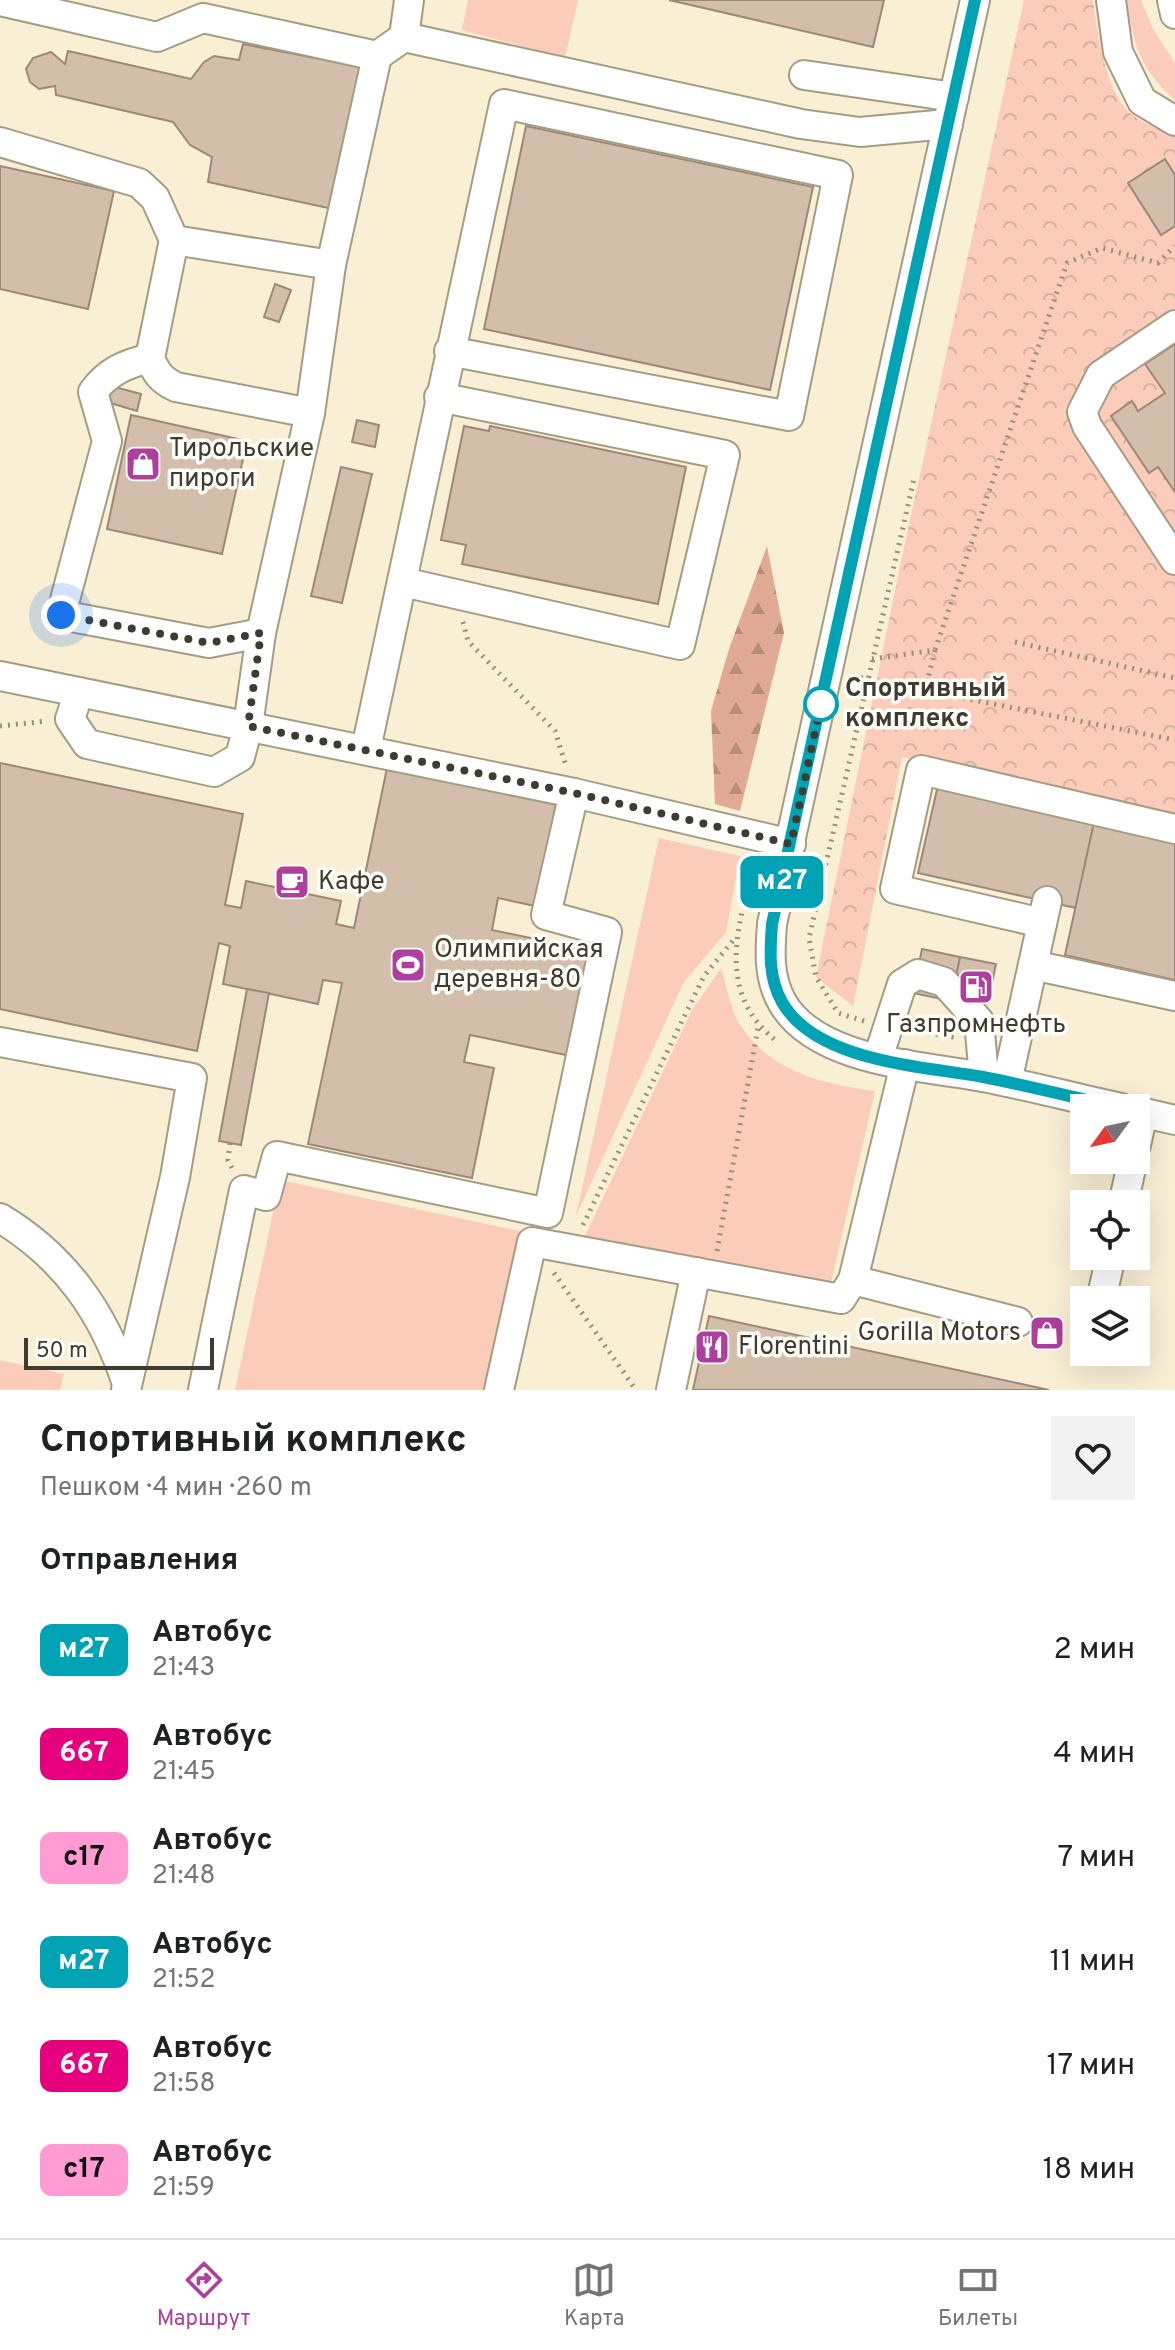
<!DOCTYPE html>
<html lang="ru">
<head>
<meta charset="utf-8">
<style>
	:root { --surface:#fff; --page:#f2f2f2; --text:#202124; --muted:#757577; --line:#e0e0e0; --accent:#ae3f9c }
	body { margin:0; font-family:Overpass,sans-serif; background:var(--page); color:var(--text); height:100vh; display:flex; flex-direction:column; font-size:30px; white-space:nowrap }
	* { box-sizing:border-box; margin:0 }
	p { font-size:26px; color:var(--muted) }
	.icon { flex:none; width:44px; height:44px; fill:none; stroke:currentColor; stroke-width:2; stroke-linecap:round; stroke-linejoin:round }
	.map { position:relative; height:1390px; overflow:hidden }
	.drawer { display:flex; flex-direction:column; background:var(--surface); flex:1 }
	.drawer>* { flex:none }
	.badge { padding:0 16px; border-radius:12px; font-size:28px; line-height:52px }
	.needle { width:52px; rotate:237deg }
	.fabs { position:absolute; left:1070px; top:1094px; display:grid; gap:16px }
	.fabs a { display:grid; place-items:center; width:80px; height:80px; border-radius:0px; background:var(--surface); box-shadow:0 8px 32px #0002; font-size:40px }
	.scale { position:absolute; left:24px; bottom:20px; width:190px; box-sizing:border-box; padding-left:8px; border:4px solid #3f3b31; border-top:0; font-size:22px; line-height:28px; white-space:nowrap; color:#3f3b31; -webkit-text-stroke:6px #fffdf8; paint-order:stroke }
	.you { position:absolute; width:40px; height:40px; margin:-20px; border:6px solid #fff; border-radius:50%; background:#1a73e8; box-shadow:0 0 0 12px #1a73e833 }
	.map>.badge { position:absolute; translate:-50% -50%; box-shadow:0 0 0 4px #fff }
	h2 { padding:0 40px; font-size:30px; line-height:72px }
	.round { display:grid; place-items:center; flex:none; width:84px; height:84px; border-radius:0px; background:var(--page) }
	.summary { display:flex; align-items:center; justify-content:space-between; height:136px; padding:0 40px }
	h1 { font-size:38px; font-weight:700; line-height:60px }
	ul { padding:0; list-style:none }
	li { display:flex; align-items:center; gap:24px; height:104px; padding:0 40px }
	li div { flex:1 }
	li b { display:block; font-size:30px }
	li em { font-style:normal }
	li .badge { min-width:88px; font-weight:700; text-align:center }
	.tabs { display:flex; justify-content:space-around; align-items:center; height:112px; border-top:2px solid var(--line); background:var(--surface); font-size:22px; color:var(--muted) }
	.tabs a { display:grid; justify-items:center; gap:4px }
	.tabs .selected { color:var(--accent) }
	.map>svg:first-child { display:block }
	.grass { fill:#fbccb9 }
	.forest { fill:url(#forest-firs) }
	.park { fill:url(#park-crowns) }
	.building { fill:#d2beaa; stroke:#9c8977; stroke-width:2 }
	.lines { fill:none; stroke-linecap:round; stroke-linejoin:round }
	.minor-casing { stroke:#a69c84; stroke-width:32 }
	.path { stroke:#96907e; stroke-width:5; stroke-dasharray:2 6; stroke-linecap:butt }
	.minor { stroke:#fff; stroke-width:28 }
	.line-casing { stroke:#fff; stroke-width:18 }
	.line { stroke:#00a3b4; stroke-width:12 }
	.walk { stroke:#3f3b31; stroke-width:8; stroke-dasharray:0 14.4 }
	.stop-dot { fill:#fff; stroke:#00a3b4; stroke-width:4 }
	.labels { text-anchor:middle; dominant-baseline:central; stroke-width:7; stroke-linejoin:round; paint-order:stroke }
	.poi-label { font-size:26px; fill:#3f3b31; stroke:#fffdf8; text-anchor:start }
	.stop-label { font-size:26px; font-weight:bold; fill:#3f3b31; stroke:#fffdf8; text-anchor:start }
</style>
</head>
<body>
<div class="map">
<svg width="1175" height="1390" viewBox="0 0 1175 1390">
	<defs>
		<pattern id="forest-firs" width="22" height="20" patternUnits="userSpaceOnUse" patternTransform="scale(2)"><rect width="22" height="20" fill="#e0aa94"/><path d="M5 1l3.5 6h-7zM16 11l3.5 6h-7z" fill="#b78c79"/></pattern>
		<pattern id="park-crowns" width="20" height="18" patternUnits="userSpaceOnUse" patternTransform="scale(2)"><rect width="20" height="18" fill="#fbccb9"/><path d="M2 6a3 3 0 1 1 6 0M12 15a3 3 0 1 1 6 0" fill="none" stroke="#d8b0a0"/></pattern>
	</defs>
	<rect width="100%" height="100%" fill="#f9efd5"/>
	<g class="grass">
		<polygon points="468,0 578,0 565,58 462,30"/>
		<path d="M1126 0H1141L1153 29 1175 63V100C1139 68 1135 46 1126 0Z"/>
		<polygon points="659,838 740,856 726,932 684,982 576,1216"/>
		<path d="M721 968C727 985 730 1011 741 1026 771 1072 824 1084 875 1091L830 1287 582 1242 692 1010Z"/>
		<polygon points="280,1180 524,1232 485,1390 235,1390"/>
		<polygon points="0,1360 64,1374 60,1390 0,1390"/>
	</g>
	<polygon class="forest" points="767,546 784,633 740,811 715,804 711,711 729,649"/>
	<path class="park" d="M1024 0H1093C1097 32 1106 98 1135 117 1147 125 1162 130 1175 137V817L902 757 853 1006 816 977 900 566Z"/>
	<g class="building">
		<polygon points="669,0 884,0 873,47"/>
		<polygon points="243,44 377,70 347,212 208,182 212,157 190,145 173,122 56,95 55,86 39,89 30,82 26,69 33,58 51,52 65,64 68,51 191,79 204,62 214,56 239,60"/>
		<polygon points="526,126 813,187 770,390 484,329"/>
		<polygon points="1165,159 1175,175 1175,226 1161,235 1128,183"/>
		<polygon points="0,166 114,191 88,309 0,289"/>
		<polygon points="275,284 291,290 279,322 264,317"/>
		<polygon points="1175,344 1175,492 1158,467 1149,473 1111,416 1132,401 1138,411 1165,393 1145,364"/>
		<polygon points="111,386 141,394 137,411 107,402"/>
		<polygon points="131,415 247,441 222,554 107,529"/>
		<polygon points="357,420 379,425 375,447 352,442"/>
		<polygon points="464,426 489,431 490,426 686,467 658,604 462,564 466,545 441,540"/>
		<polygon points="341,467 372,474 342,603 311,596"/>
		<polygon points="0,763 243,814 225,905 241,908 246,881 341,901 336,924 354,928 387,768 556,804 535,906 498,898 492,930 593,951 571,1056 470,1035 464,1062 494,1068 472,1178 308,1144 342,983 323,980 318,1004 223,984 230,946 219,943 197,1051 0,1009"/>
		<polygon points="938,785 1095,818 1076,908 918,873"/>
		<polygon points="1095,818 1175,836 1175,980 1065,955"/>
		<polygon points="922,949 960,957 956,977 941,999 913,993"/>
		<polygon points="960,957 996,964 988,1003 966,997 956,977"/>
		<polygon points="247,989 269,993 241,1145 219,1141"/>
		<polygon points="709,1316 1049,1390 693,1390"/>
	</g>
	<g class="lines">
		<defs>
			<g id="minor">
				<path d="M975 0 772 924C770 951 768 977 782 1002 816 1062 923 1066 983 1077 1030 1086 1075 1098 1121 1108"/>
				<polyline points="1111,0 1118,52 1142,101 1175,121"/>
				<polyline points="1172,0 1175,14"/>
				<polyline points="0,1 157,37 203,18 377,56 404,37 409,0"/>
				<polyline points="404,37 801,124 860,132 948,124"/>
				<polyline points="804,75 954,97"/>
				<polyline points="0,142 139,183 155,198 174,240 331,265 377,56"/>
				<path d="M174 240 150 358C156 373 161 380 176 387L310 413"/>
				<polyline points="1175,325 1101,375 1082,412 1087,426 1175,560"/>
				<path d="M150 358C126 364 108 371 93 392L107 441 61 615 209 643 261 633"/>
				<polyline points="403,582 680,645 725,455 439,397"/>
				<polyline points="0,676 574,793"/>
				<polyline points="79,692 70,719 87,744 214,772 240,757 248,726 261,633 310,413 331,265"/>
				<polyline points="366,749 504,104 838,175 789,416 449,351"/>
				<polyline points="1042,923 895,889 921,770 1175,829"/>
				<polyline points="1033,965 1175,996"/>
				<polyline points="0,1042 192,1078 175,1177 126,1390"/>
				<polyline points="878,1058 902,984 918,974 944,982 979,1021 984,1077"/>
				<polyline points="1007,1082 1047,901"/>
				<polyline points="1136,1111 1175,1120"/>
				<polyline points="1136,1145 1143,1113"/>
				<polyline points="1123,1204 1133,1160"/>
				<path d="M0 1218C65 1257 104 1313 127 1384"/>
				<polyline points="853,1280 1018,1322"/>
				<polyline points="1101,1300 1111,1256"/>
				<polyline points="203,1390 244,1190 266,1196 277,1156 548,1213 607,932 546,915 574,793 791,844"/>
				<polyline points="499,1390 532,1242 841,1299 853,1280 905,1064"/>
				<polyline points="671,1390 696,1272"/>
			</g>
		</defs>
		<use href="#minor" class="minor-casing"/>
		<g class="path">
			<polyline points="463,622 468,641 555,731 566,766"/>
			<polyline points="1015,642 1175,678"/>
			<polyline points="872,659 935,650 1067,263 1102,248 1158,263 1175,246"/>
			<polyline points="853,676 1175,740"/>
			<polyline points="925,691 935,650"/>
			<polyline points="0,726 47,721"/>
			<path d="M755 859C738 927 714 994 779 1043"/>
			<polyline points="864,1021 838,1013 816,977 809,938 914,479"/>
			<polyline points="912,1031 954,1037"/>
			<polyline points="230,1143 228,1160 232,1168"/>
			<polyline points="583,1225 704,976 735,938"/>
			<polyline points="717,1251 758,1028"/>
			<polyline points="554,1273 636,1390"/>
		</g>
		<use href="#minor" class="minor"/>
	</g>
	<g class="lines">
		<defs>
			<path id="line" d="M975 0 772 924C770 951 768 977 782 1002 816 1062 923 1066 983 1077 1030 1086 1076 1098 1121 1108"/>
		</defs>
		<use href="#line" class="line-casing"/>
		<use href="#line" class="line"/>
		<polyline class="walk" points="61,615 209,643 261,633 248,726 574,793 791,844 821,704"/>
	</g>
	<defs>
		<symbol id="shop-square" viewBox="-11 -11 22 22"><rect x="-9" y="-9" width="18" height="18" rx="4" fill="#ae3f9c" stroke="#fffdf8"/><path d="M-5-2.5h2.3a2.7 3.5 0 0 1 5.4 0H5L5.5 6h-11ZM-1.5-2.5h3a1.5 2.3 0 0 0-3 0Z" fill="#fff"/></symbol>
		<symbol id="cafe-square" viewBox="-11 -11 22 22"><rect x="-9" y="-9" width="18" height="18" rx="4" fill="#ae3f9c" stroke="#fffdf8"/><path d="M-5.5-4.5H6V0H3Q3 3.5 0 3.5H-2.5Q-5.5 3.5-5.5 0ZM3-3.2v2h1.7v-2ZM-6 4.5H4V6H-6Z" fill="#fff"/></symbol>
		<symbol id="stadium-square" viewBox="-11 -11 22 22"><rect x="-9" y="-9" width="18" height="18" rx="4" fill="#ae3f9c" stroke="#fffdf8"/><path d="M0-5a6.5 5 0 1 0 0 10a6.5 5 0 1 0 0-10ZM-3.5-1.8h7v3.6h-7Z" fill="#fff"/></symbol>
		<symbol id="fuel-square" viewBox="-11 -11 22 22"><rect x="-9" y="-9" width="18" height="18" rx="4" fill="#ae3f9c" stroke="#fffdf8"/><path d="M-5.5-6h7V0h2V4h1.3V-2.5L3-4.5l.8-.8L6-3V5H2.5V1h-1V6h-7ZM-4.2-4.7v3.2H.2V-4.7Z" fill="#fff"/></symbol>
		<symbol id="restaurant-square" viewBox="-11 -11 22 22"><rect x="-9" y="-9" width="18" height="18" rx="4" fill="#ae3f9c" stroke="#fffdf8"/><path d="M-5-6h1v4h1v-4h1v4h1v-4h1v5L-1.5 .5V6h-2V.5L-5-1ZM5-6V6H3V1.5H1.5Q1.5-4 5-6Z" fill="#fff"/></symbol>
	</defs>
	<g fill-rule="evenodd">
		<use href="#shop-square" x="123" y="444" width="40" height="40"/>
		<use href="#cafe-square" x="272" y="862" width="40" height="40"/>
		<use href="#stadium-square" x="388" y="945" width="40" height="40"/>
		<use href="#fuel-square" x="956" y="967" width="40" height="40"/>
		<use href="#shop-square" x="1027" y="1313" width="40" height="40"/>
		<use href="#restaurant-square" x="692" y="1327" width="40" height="40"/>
	</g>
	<circle class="stop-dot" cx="821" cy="704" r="16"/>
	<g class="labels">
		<g class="poi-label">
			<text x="169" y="449">Тирольские<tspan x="169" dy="30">пироги</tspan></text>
			<text x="318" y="882">Кафе</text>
			<text x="434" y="950">Олимпийская<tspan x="434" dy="30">деревня-80</tspan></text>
			<text x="976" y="1025" text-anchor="middle">Газпромнефть</text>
			<text x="1021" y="1333" text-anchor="end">Gorilla Motors</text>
			<text x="738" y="1347">Florentini</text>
		</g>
		<g class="stop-label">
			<text x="845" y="689">Спортивный<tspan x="845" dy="30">комплекс</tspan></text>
		</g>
	</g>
</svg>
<div class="fabs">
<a><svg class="needle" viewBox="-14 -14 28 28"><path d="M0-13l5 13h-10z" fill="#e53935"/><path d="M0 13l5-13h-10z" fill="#757577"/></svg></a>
<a><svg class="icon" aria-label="locate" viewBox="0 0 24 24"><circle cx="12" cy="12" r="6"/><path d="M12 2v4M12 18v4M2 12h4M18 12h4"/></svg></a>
<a><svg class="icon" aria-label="layers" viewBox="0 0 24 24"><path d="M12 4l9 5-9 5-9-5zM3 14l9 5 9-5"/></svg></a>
</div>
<div class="scale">50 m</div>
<div class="you" style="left:61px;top:615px"></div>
<b class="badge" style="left:782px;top:882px;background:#00a3b4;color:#fff">м27</b>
</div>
<section class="drawer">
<div class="summary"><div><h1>Спортивный комплекс</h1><p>Пешком · 4 мин · 260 m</p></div><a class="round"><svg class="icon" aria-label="heart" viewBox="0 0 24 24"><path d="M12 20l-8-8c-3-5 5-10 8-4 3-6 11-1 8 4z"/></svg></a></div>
<h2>Отправления</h2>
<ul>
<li><span class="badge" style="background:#00a3b4;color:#fff">м27</span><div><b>Автобус</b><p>21:43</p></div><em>2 мин</em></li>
<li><span class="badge" style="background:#e6007e;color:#fff">667</span><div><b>Автобус</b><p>21:45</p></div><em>4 мин</em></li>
<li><span class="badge" style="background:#ff9ad2;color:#111">с17</span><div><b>Автобус</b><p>21:48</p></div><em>7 мин</em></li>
<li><span class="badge" style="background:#00a3b4;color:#fff">м27</span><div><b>Автобус</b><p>21:52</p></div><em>11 мин</em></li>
<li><span class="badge" style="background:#e6007e;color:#fff">667</span><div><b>Автобус</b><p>21:58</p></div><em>17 мин</em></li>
<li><span class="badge" style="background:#ff9ad2;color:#111">с17</span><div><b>Автобус</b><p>21:59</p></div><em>18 мин</em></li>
</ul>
</section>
<nav class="tabs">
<a class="selected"><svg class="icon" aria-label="directions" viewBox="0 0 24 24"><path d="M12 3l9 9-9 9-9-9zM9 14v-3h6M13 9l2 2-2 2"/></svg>Маршрут</a>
<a><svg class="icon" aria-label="map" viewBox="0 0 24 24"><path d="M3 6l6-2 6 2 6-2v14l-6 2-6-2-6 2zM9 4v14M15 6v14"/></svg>Карта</a>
<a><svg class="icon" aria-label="tickets" viewBox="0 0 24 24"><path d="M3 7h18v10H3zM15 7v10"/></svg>Билеты</a>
</nav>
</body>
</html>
